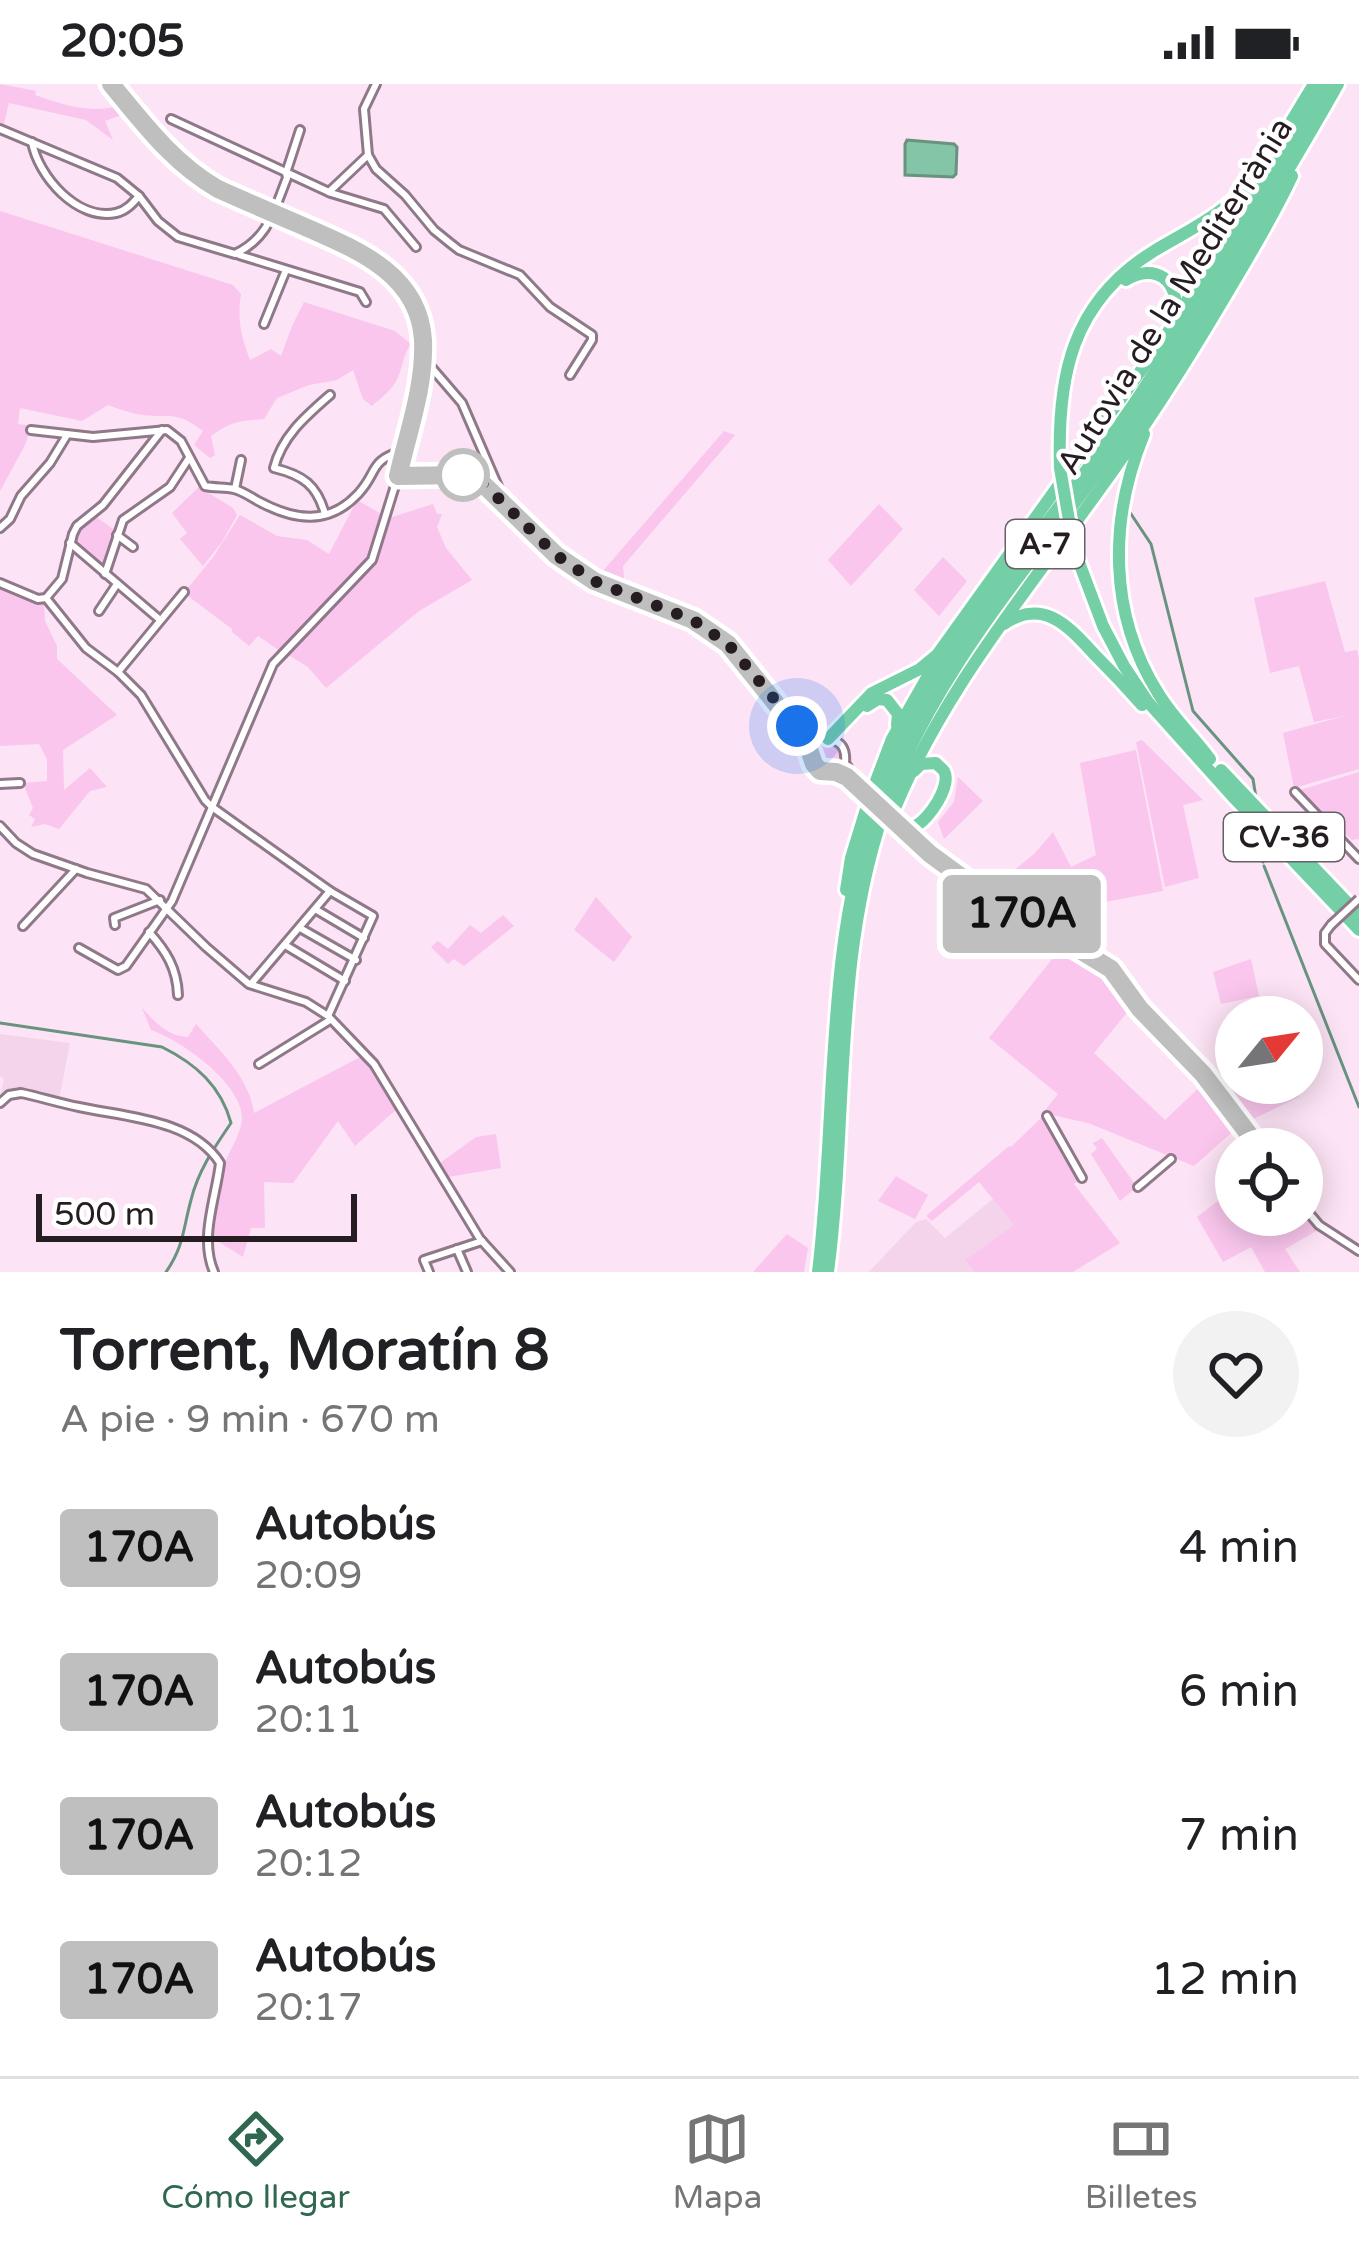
<!DOCTYPE html>
<html lang="es">
<head>
<meta charset="utf-8">
<style>
	:root { --surface:#fff; --page:#f2f2f2; --text:#202124; --muted:#757577; --line:#e0e0e0; --accent:#2f674f }
	body { margin:0; font-family:"Varela Round",sans-serif; background:var(--page); color:var(--text); height:100vh; display:flex; flex-direction:column; font-size:45px; white-space:nowrap }
	* { box-sizing:border-box; margin:0 }
	p { font-size:39px; color:var(--muted) }
	.icon { flex:none; width:66px; height:66px; fill:none; stroke:currentColor; stroke-width:2; stroke-linecap:round; stroke-linejoin:round }
	.map { position:relative; height:1188px; overflow:hidden }
	.drawer { display:flex; flex-direction:column; background:var(--surface); flex:1 }
	.drawer>* { flex:none }
	.badge { padding:0 24px; border-radius:9px; font-size:42px; line-height:78px }
	.needle { width:78px; rotate:60deg }
	.controls { position:absolute; left:1215px; top:912px; display:grid; gap:24px }
	.controls a { display:grid; place-items:center; width:108px; height:108px; border-radius:50%; background:var(--surface); box-shadow:0 6px 30px #0003; font-size:60px }
	.scale { position:absolute; left:36px; bottom:30px; width:321px; box-sizing:border-box; padding-left:12px; border:6px solid #261d23; border-top:0; font-size:33px; line-height:42px; white-space:nowrap; color:#261d23; -webkit-text-stroke:9px #fff; paint-order:stroke }
	.you { position:absolute; width:60px; height:60px; margin:-30px; border:9px solid #fff; border-radius:50%; background:#1a73e8; box-shadow:0 0 0 18px #1a73e833 }
	.map>.badge { position:absolute; translate:-50% -50%; box-shadow:0 0 0 6px #fff }
	.round { display:grid; place-items:center; flex:none; width:126px; height:126px; border-radius:63px; background:var(--page) }
	.summary { display:flex; align-items:center; justify-content:space-between; height:204px; padding:0 60px }
	h1 { font-size:57px; font-weight:800; line-height:90px }
	ul { padding:0; list-style:none }
	li { display:flex; align-items:center; gap:36px; height:144px; padding:0 60px }
	li div { flex:1 }
	li b { display:block; font-size:45px }
	li em { font-style:normal }
	li .badge { min-width:132px; font-weight:700; text-align:center }
	.status { display:flex; justify-content:space-between; align-items:center; height:84px; padding:0 60px; background:var(--surface); direction:ltr }
	.status svg { height:33px; fill:currentColor }
	.dock { display:flex; justify-content:space-around; align-items:center; height:168px; border-top:3px solid var(--line); background:var(--surface); font-size:33px; color:var(--muted) }
	.dock a { display:grid; justify-items:center; gap:6px }
	.dock .selected { color:var(--accent) }
	.map>svg:first-child { display:block }
	.built { fill:#f4d4eb }
	.green { fill:#fac6ed }
	.water { fill:#83c5a6; stroke:#67937f; stroke-width:3 }
	.lines { fill:none; stroke-linecap:round; stroke-linejoin:round }
	.stream { stroke:#67937f; stroke-width:3 }
	.minor-casing { stroke:#8f7989; stroke-width:12 }
	.highway-casing { stroke:#fff; stroke-width:18 }
	.minor { stroke:#fff; stroke-width:6 }
	.highway { stroke:#74cea6; stroke-width:12 }
	.minor-bridge-casing { stroke:#8f7989; stroke-width:12; stroke-linecap:butt }
	.highway-bridge-casing { stroke:#fff; stroke-width:18; stroke-linecap:butt }
	.minor-bridge { stroke:#fff; stroke-width:6 }
	.highway-bridge { stroke:#74cea6; stroke-width:12 }
	.line-casing { stroke:#fff; stroke-width:27 }
	.line { stroke:#bfbfbf; stroke-width:18 }
	.walk { stroke:#261d23; stroke-width:12; stroke-dasharray:0 21.6 }
	.stop-dot { fill:#fff; stroke:#bfbfbf; stroke-width:6 }
	.labels { text-anchor:middle; dominant-baseline:central; stroke-width:9; stroke-linejoin:round; paint-order:stroke }
	.shield { fill:#fff; stroke:#676165; stroke-width:3 }
	.shield-label { font-size:30px; font-weight:bold; fill:#261d23 }
	.street-label { font-size:33px; fill:#261d23; stroke:#fff }
</style>
</head>
<body>
<div class="status"><b>20:05</b><svg viewBox="0 0 49 12"><path d="M0 12V9h3v3zM5 12V6h3v6zM10 12V3h3v9zM15 12V0h3v12zM26 1h20v11H26zM47 4h2v5h-2z"/></svg></div>
<div class="map">
<svg width="1359" height="1188" viewBox="0 0 1359 1188">
	<rect width="100%" height="100%" fill="#fce3f5"/>
	<g class="built">
		<polygon points="0,950 70,959 59,1016 20,1007 7,1009 0,1013 4,995 0,992"/>
		<polygon points="993,1115 1015,1141 965,1176 974,1188 869,1188 916,1138 926,1135 945,1154"/>
	</g>
	<g class="green">
		<path d="M0 0 36 7 35 11C67 22 90 30 124 21L129 28 105 37 113 56 86 36 9 19 3 43 0 42Z"/>
		<path d="M0 127 233 201 241 210C237 236 241 252 250 276L271 265 281 272 292 242 304 218 395 247 411 260C402 272 403 286 395 299 389 308 380 315 372 322L363 315 353 286 337 296 309 301 277 314 264 335C240 337 231 337 211 352L215 371 210 374 194 361 203 347C173 324 169 336 137 330 127 328 117 324 108 321L82 337 20 324 18 340 32 342 24 363 0 407Z"/>
		<polygon points="724,347 735,351 623,482 625,505 596,495"/>
		<polygon points="199,403 233,424 237,431 222,458 203,482 180,455 187,449 172,429"/>
		<polygon points="357,416 383,431 378,458 368,478 280,567 258,552 249,562 232,548 232,545 184,509 214,472 240,431 277,452 307,456 329,470"/>
		<polygon points="433,420 437,430 442,430 437,443 446,464 472,496 419,527 326,604 308,583 285,569 372,481 382,459 389,434"/>
		<polygon points="879,420 903,445 851,502 828,476"/>
		<polygon points="96,433 115,446 104,483 73,459 82,441"/>
		<polygon points="943,473 967,497 939,532 914,506"/>
		<polygon points="1325,497 1345,568 1357,566 1359,575 1359,685 1294,704 1283,649 1344,632 1314,638 1299,582 1270,589 1254,514"/>
		<polygon points="0,501 36,518 44,517 45,537 57,562 57,575 117,631 63,666 64,706 90,684 107,703 90,707 59,745 45,740 31,743 35,735 29,731 33,724 23,699 47,697 47,675 39,660 0,662"/>
		<polygon points="1142,656 1203,716 1183,721 1199,794 1165,803 1136,658"/>
		<circle cx="829" cy="672" r="14"/>
		<polygon points="1136,666 1163,807 1105,818 1053,845 1029,831 997,800 1034,770 1053,748 1071,783 1096,771 1080,679"/>
		<polygon points="1359,688 1359,755 1352,756 1309,718 1300,706"/>
		<polygon points="958,693 983,717 944,755 938,738 954,718"/>
		<polygon points="596,813 632,853 614,878 574,846"/>
		<polygon points="503,831 514,842 464,882 454,875 448,880 431,863 438,857 448,865 470,841 481,849"/>
		<polygon points="1065,859 1106,887 1133,921 1094,969 1165,1036 1204,999 1238,1043 1194,1082 1088,1039 1043,1029 1058,1010 989,954"/>
		<polygon points="1251,875 1259,912 1221,920 1213,888"/>
		<path d="M142 924C155 938 167 952 188 953L196 940C220 967 249 993 254 1029L362 972 398 1024 355 1062 338 1037 293 1099 264 1098 265 1144H251L243 1173 211 1153C214 1128 217 1103 225 1079 230 1065 241 1050 242 1035 243 1000 181 956 151 946Z"/>
		<polygon points="1246,999 1295,999 1299,1013 1243,1040 1222,1011"/>
		<polygon points="1042,1033 1045,1034 1081,1094 1074,1100 1120,1159 1073,1188 974,1188 965,1176 1014,1141 979,1098 932,1137 926,1132 1009,1062 1011,1063"/>
		<polygon points="496,1050 501,1084 448,1093 440,1079 476,1053"/>
		<polygon points="1102,1054 1137,1103 1120,1117 1091,1070 1097,1065 1093,1059"/>
		<polygon points="896,1092 928,1111 915,1135 878,1117"/>
		<polygon points="1236,1103 1236,1131 1302,1131 1302,1128 1318,1146 1285,1165 1300,1188 1265,1188 1251,1163 1223,1178 1197,1133"/>
		<polygon points="787,1150 808,1164 804,1188 753,1188"/>
	</g>
	<polygon class="water" points="907,56 954,60 957,63 956,90 953,93 905,91 905,60"/>
	<g class="lines">
		<g class="stream">
			<polyline points="1129,427 1151,460 1193,627 1253,695 1256,714"/>
			<polyline points="1254,744 1254,755 1263,778"/>
			<polyline points="1264,782 1359,1023"/>
			<path d="M0 939 162 963C196 980 221 1002 231 1039 214 1064 198 1087 191 1116 183 1145 184 1162 166 1188"/>
		</g>
		<defs>
			<g id="minor">
				<polyline points="376,0 364,25 368,71 376,85 405,111 434,146 450,159 459,166 520,191 550,223 592,251 592,256 570,291"/>
				<polyline points="171,35 331,109 384,125 416,163"/>
				<path d="M0 45 117 94 139 112 158 137 178 153 235 170C269 154 274 126 287 94L286 89 300 46"/>
				<path d="M32 58C38 92 77 137 116 129 126 127 133 119 139 112"/>
				<polyline points="329,108 368,71"/>
				<polyline points="239,171 360,208 366,218"/>
				<polyline points="264,240 286,186"/>
				<polyline points="425,276 462,319 503,414"/>
				<path d="M31 346 93 353 167 346 181 357 205 402C215 404 225 403 234 405 243 407 252 414 260 418 294 436 328 442 358 410 380 386 367 378 404 366"/>
				<polyline points="398,392 463,391 478,395 555,471 594,497 693,536 728,560 777,621 803,648 820,657"/>
				<polyline points="235,405 241,376"/>
				<path d="M325 430C317 401 303 391 274 384 282 352 306 332 330 311"/>
				<polyline points="0,444 10,435 21,412 50,379 67,351"/>
				<polyline points="117,451 133,463"/>
				<polyline points="70,459 159,535"/>
				<polyline points="105,490 123,436 170,403 189,374"/>
				<polyline points="0,499 38,515 46,514 86,564 118,588 141,611 205,716 212,723 330,807 373,832 328,932"/>
				<polyline points="46,514 62,495 73,450 77,442 103,421 162,346"/>
				<polyline points="99,527 117,500"/>
				<polyline points="118,588 184,508"/>
				<path d="M805 651 814 680 820 687C842 693 844 691 862 708"/>
				<path d="M832 656C844 659 846 668 845 679L861 702"/>
				<polyline points="0,700 20,699"/>
				<polyline points="1295,708 1359,775"/>
				<polyline points="895,739 967,797 1111,885 1140,925 1203,990 1260,1065"/>
				<polyline points="0,742 16,759 33,770 87,789 146,805 206,863 249,900 306,918 328,932 374,980 480,1155 510,1188"/>
				<polyline points="315,825 364,854"/>
				<polyline points="115,841 114,834 160,816"/>
				<polyline points="1331,841 1325,849 1325,860 1359,896"/>
				<polyline points="23,842 76,785"/>
				<polyline points="300,844 356,876"/>
				<path d="M149 848C166 867 177 884 178 911"/>
				<polyline points="285,861 345,897"/>
				<path d="M79 864 118 886 126 882 172 817 273 580 372 476 398 392 417 312 423 273 422 249 411 220 397 197 379 179 360 167 218 105C173 79 144 40 111 0"/>
				<polyline points="251,900 330,807"/>
				<polyline points="259,980 330,936"/>
				<path d="M0 1019 9 1011 21 1009C40 1013 59 1019 79 1023 125 1033 192 1035 220 1079 216 1114 199 1154 214 1188"/>
				<polyline points="1047,1032 1082,1094"/>
				<polyline points="1138,1103 1171,1075"/>
				<polyline points="1302,1121 1319,1141 1359,1167"/>
				<polyline points="457,1165 467,1188"/>
				<polyline points="429,1188 424,1176 482,1157"/>
			</g>
			<g id="highway">
				<polyline points="1277,61 1314,0"/>
				<path d="M1126 196C1155 178 1180 196 1175 230"/>
				<path d="M1144 350C1109 435 1108 529 1158 609 1173 634 1193 652 1210 675"/>
				<path d="M1060 384C1057 293 1071 218 1154 167 1189 146 1226 129 1252 97"/>
				<polyline points="1074,465 1103,542 1124,582 1148,618 1235,715 1359,846"/>
				<path d="M1004 540C1044 513 1069 543 1095 571 1111 587 1127 604 1142 621"/>
				<polyline points="867,622 878,615 887,616 898,630 897,641"/>
				<polyline points="828,655 872,609 920,585 937,571 1165,253 1260,95 1280,58"/>
				<polyline points="1221,686 1359,831"/>
				<polyline points="876,697 892,655 937,576"/>
				<path d="M889 739C937 615 1020 516 1097 409 1144 345 1186 279 1226 211 1249 172 1273 133 1292 92"/>
				<path d="M904 743C908 742 912 743 915 742 929 736 952 701 944 687 942 684 938 682 936 679L921 680 914 687"/>
				<polyline points="846,806 851,774 867,722"/>
				<path d="M818 1188C837 1034 824 870 875 721 925 575 1038 459 1124 334 1159 284 1189 232 1220 180 1256 120 1291 61 1325 0"/>
				<path d="M828 1188C848 1036 833 877 883 730 932 584 1045 466 1131 342 1171 285 1206 224 1241 164 1274 110 1307 55 1338 0"/>
			</g>
		</defs>
		<use href="#minor" class="minor-casing"/>
		<use href="#highway" class="highway-casing"/>
		<use href="#minor" class="minor"/>
		<use href="#highway" class="highway"/>
		<defs>
			<g id="minor-bridge">
				<polyline points="863,704 897,736"/>
				<polyline points="1331,841 1359,815"/>
			</g>
			<polyline id="highway-bridge" points="1060,384 1074,465"/>
		</defs>
		<use href="#minor-bridge" class="minor-bridge-casing"/>
		<use href="#highway-bridge" class="highway-bridge-casing"/>
		<use href="#minor-bridge" class="minor-bridge"/>
		<use href="#highway-bridge" class="highway-bridge"/>
	</g>
	<g class="lines">
		<defs>
			<path id="line" d="M111 0C144 40 173 79 218 105 247 118 275 130 303 142 355 165 419 189 423 256 425 302 408 348 398 392L464 391 478 395 556 471 594 497 693 536 728 560 777 621 803 648 814 680 820 687 836 688 847 693 930 770 967 797 1111 885 1140 925 1203 990 1260 1065"/>
		</defs>
		<use href="#line" class="line-casing"/>
		<use href="#line" class="line"/>
		<polyline class="walk" points="463,391 483,399 556,471 594,497 693,536 728,560 797,642"/>
	</g>
	<circle class="stop-dot" cx="463" cy="391" r="24"/>
	<g class="labels">
		<g class="shield">
			<rect x="1006" y="436" width="78" height="48" rx="9"/>
			<rect x="1224" y="729" width="120" height="48" rx="9"/>
		</g>
		<g class="shield-label">
			<text x="1045" y="460">A-7</text>
			<text x="1284" y="753">CV-36</text>
		</g>
		<g class="street-label">
			<text transform="translate(1175 212) rotate(-58)">Autovia de la Mediterrània</text>
		</g>
	</g>
</svg>
<div class="controls">
<a><svg class="needle" viewBox="-14 -14 28 28"><path d="M0-13l5 13h-10z" fill="#e53935"/><path d="M0 13l5-13h-10z" fill="#757577"/></svg></a>
<a><svg class="icon" aria-label="locate" viewBox="0 0 24 24"><circle cx="12" cy="12" r="6"/><path d="M12 2v4M12 18v4M2 12h4M18 12h4"/></svg></a>
</div>
<div class="scale">500 m</div>
<div class="you" style="left:797px;top:642px"></div>
<b class="badge" style="left:1022px;top:830px;background:#bfbfbf;color:#111">170A</b>
</div>
<section class="drawer">
<div class="summary"><div><h1>Torrent, Moratín 8</h1><p>A pie · 9 min · 670 m</p></div><a class="round"><svg class="icon" aria-label="heart" viewBox="0 0 24 24"><path d="M12 20l-8-8c-3-5 5-10 8-4 3-6 11-1 8 4z"/></svg></a></div>
<ul>
<li><span class="badge" style="background:#bfbfbf;color:#111">170A</span><div><b>Autobús</b><p>20:09</p></div><em>4 min</em></li>
<li><span class="badge" style="background:#bfbfbf;color:#111">170A</span><div><b>Autobús</b><p>20:11</p></div><em>6 min</em></li>
<li><span class="badge" style="background:#bfbfbf;color:#111">170A</span><div><b>Autobús</b><p>20:12</p></div><em>7 min</em></li>
<li><span class="badge" style="background:#bfbfbf;color:#111">170A</span><div><b>Autobús</b><p>20:17</p></div><em>12 min</em></li>
</ul>
</section>
<nav class="dock">
<a class="selected"><svg class="icon" aria-label="directions" viewBox="0 0 24 24"><path d="M12 3l9 9-9 9-9-9zM9 14v-3h6M13 9l2 2-2 2"/></svg>Cómo llegar</a>
<a><svg class="icon" aria-label="map" viewBox="0 0 24 24"><path d="M3 6l6-2 6 2 6-2v14l-6 2-6-2-6 2zM9 4v14M15 6v14"/></svg>Mapa</a>
<a><svg class="icon" aria-label="tickets" viewBox="0 0 24 24"><path d="M3 7h18v10H3zM15 7v10"/></svg>Billetes</a>
</nav>
</body>
</html>
